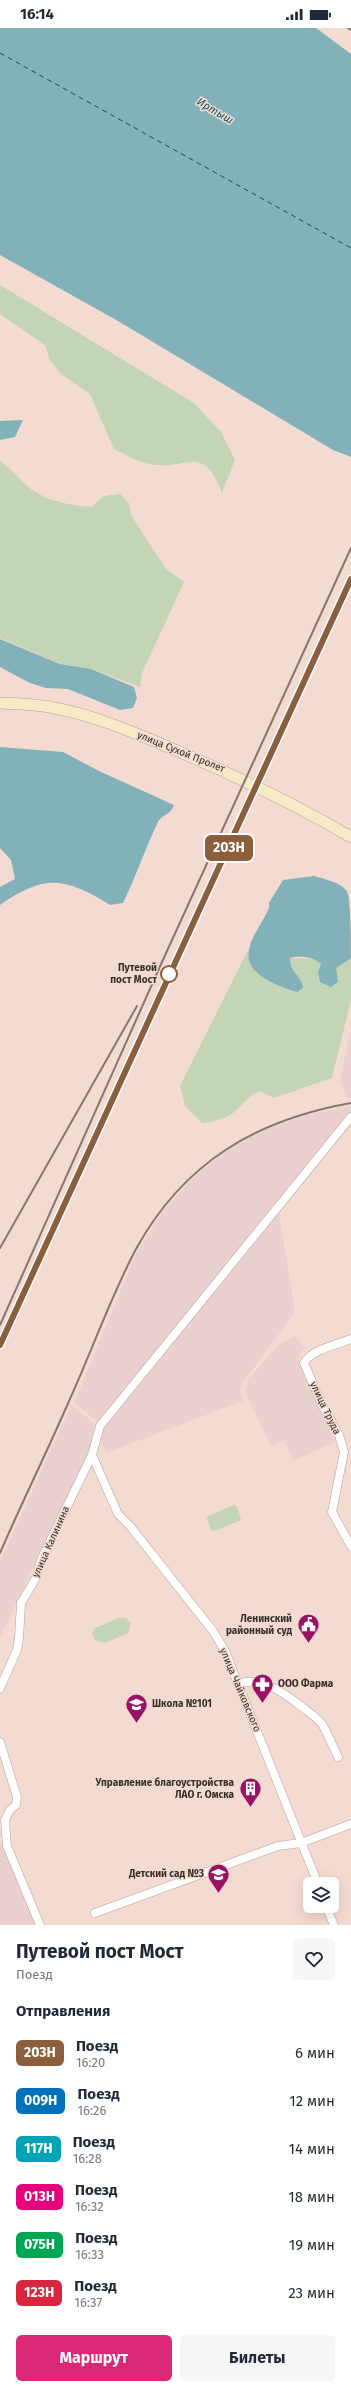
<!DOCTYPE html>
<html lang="ru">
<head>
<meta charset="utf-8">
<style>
	:root { --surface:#fff; --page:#f6f6f7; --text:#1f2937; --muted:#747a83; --accent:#db2777 }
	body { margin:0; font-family:"Fira Sans",sans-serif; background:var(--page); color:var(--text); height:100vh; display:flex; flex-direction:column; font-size:15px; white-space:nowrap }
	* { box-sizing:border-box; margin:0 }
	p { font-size:13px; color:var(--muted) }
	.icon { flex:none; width:22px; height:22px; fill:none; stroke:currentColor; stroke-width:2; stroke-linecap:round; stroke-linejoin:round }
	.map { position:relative; height:1897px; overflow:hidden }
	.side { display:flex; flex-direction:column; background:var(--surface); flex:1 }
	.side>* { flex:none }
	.badge { padding:0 8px; border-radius:6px; font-size:14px; line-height:26px }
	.controls { position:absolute; left:303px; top:1849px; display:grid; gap:8px }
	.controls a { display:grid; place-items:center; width:36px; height:36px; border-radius:6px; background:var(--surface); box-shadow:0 4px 16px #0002; font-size:20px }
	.map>.badge { position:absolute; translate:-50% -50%; box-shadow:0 0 0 2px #fff }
	h2 { padding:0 16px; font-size:15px; line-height:36px }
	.round { display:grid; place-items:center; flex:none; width:42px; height:42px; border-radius:6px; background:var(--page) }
	.summary { display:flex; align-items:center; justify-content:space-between; height:68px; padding:0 16px }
	h1 { font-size:19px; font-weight:700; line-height:30px }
	.cta { display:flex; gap:8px; margin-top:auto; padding:8px 16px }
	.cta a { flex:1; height:46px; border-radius:6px; background:var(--accent); color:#fff; font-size:16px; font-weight:700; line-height:46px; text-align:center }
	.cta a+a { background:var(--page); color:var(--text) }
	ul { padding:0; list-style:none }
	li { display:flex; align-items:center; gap:12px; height:48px; padding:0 16px }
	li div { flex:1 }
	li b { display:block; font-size:15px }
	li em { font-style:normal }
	li .badge { min-width:44px; font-weight:700; text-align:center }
	.status { display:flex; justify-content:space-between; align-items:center; height:28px; padding:0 20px; background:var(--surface); direction:ltr }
	.status svg { height:11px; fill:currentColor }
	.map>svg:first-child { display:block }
	.industrial { fill:#ebd0d0 }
	.green { fill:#c4d4b6 }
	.water { fill:#82b1b9 }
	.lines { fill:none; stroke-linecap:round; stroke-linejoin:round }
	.ferry { stroke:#0d535c; stroke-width:1; stroke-dasharray:5 4; stroke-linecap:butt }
	.minor-casing { stroke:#b79f96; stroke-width:9 }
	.secondary-casing { stroke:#b79f96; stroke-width:12 }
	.minor { stroke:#fff; stroke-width:8 }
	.secondary { stroke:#f9eac7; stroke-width:11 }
	.rail { stroke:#867770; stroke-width:2 }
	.line-casing { stroke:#fff; stroke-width:9 }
	.line { stroke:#8b5e3c; stroke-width:6 }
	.stop-dot { fill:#fff; stroke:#8b5e3c; stroke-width:2 }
	.labels { text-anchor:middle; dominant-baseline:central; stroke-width:3; stroke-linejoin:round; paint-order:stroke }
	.street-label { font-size:10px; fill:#372e2a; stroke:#f4dbd1 }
	.stop-label { font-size:10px; font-weight:bold; fill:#372e2a; stroke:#f4dbd1; text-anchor:end }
	.poi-label { font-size:10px; font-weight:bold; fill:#372e2a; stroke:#f4dbd1; text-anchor:end }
	.water-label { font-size:11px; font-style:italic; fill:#0d535c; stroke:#f4dbd1 }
</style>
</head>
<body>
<div class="status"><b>16:14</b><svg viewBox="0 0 49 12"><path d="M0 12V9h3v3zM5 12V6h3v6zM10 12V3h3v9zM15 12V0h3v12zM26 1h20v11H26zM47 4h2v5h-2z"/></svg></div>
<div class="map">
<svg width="351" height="1897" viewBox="0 0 351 1897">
	<rect width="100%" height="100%" fill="#f4dbd1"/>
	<g class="industrial">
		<polygon points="351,998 351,1070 347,1070 340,1052"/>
		<polygon points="351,1078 351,1084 277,1174 295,1284 240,1359 243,1373 106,1425 97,1401 97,1393 74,1375 135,1228 163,1183 197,1146 229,1120 267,1100 296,1089"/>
		<polygon points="295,1308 305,1320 298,1331 336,1414 293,1433 284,1413 271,1418 245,1364 248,1351 278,1317"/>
		<polygon points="71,1377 94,1395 90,1422 0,1609 0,1534"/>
		<polygon points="0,1812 3,1821 37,1897 0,1897"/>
	</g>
	<g class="green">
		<path d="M0 257 194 375 221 404 235 432 222 465C203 413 185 444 149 436 137 434 125 426 114 421L90 366 61 346 49 331 46 318 0 286Z"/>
		<path d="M0 433C12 441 20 453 32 462 50 474 70 477 91 479L104 468 120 466 129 475 131 487 166 541 184 554 142 645 140 659 91 641 61 636 0 610Z"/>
		<path d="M248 922 250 937 302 954 291 940 290 930 317 931 321 936 318 944 338 954 335 940 351 930V972L332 1050 274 1070 260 1063C250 1067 249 1070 241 1078 231 1089 216 1094 202 1095L185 1078 180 1058Z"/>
		<polygon points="234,1477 237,1478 241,1492 215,1503 211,1502 207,1491 208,1488"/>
		<polygon points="119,1590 126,1590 131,1595 128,1605 105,1615 95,1612 92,1606 95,1600"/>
	</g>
	<g class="water">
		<polygon points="0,0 316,0 351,26 351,429 333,422 118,293 0,227"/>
		<polygon points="23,392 15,409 0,412 0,393"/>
		<polygon points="0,611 60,636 91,641 134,659 137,670 133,680 120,682 68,661 46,660 30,655 0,639"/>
		<path d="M0 719 63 724 99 743 174 777C170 788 162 786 158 794 145 821 136 848 123 875L110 877C64 849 45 846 0 877V859L15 851 11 832 0 820Z"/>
		<path d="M314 848C324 851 340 854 347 863 351 874 351 915 351 930L336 940 338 954 331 959 320 954 318 944 321 936C315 929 299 927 290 930 290 946 302 947 303 960L297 964C279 958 243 947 249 921 252 907 263 894 269 880V875L283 852Z"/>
	</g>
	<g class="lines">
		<polyline class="ferry" points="0,25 351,220"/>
		<defs>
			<g id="minor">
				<path d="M351 1311C339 1316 310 1322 304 1335L322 1377 339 1407 344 1424 332 1484 351 1518"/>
				<polyline points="92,1427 118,1486 130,1498 213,1603 225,1623 318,1856"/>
				<path d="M238 1656C264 1647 286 1667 306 1682 311 1686 318 1691 322 1696 328 1706 333 1719 338 1729"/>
				<polyline points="0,1660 17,1622 19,1610 21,1575 36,1550 42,1530 92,1427 100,1398 351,1089"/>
				<polyline points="0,1714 17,1769 16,1777 10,1782 5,1792 7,1818 40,1897"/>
				<polyline points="326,1878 334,1897"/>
				<polyline points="95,1885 278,1818 301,1815 351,1796"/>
			</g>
			<path id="secondary" d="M0 675C18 676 37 676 54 680 93 687 130 703 166 718 230 745 291 774 351 809"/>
		</defs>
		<use href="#minor" class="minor-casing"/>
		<use href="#secondary" class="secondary-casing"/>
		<use href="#minor" class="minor"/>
		<use href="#secondary" class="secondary"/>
		<g class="rail">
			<polyline points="348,0 351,2"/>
			<polyline points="0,1220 137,978"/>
			<polyline points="0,1297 162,934 351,520"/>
			<polyline points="0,1317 351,551"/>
			<path d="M0 1525C22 1474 47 1424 69 1373 92 1323 110 1270 136 1221 184 1134 256 1092 351 1075"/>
		</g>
	</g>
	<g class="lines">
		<defs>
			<polyline id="line" points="0,1317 351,551"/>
		</defs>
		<use href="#line" class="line-casing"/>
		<use href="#line" class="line"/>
	</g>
	<defs>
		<symbol id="civic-pin" viewBox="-11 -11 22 30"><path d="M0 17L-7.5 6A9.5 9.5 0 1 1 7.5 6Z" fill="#991265" stroke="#f4dbd1"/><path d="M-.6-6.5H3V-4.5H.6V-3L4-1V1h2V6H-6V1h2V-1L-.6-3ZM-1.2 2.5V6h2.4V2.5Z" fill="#fff"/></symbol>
		<symbol id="pharmacy-pin" viewBox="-11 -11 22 30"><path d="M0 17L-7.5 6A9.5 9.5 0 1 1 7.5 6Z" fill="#991265" stroke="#f4dbd1"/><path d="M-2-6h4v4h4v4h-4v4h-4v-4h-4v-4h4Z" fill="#fff"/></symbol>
		<symbol id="school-pin" viewBox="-11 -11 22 30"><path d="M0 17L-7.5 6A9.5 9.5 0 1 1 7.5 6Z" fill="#991265" stroke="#f4dbd1"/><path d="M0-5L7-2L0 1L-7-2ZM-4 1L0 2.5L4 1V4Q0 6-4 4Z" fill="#fff"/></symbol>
		<symbol id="building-pin" viewBox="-11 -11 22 30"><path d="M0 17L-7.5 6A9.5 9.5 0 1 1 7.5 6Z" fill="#991265" stroke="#f4dbd1"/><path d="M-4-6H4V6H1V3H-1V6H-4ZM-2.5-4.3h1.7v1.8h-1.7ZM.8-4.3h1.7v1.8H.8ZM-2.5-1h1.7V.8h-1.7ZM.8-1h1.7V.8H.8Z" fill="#fff"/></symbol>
	</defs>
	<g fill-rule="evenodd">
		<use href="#civic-pin" x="296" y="1584" width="25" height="34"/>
		<use href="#pharmacy-pin" x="250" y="1644" width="25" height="34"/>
		<use href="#school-pin" x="124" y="1664" width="25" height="34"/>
		<use href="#building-pin" x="238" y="1748" width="25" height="34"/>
		<use href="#school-pin" x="206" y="1834" width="25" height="34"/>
	</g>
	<circle class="stop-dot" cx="169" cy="946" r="8"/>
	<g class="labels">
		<g class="street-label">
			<text transform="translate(181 724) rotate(22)">улица Сухой Пролет</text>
			<text transform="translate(325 1380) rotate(64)">улица Труда</text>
			<text transform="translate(51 1514) rotate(-66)">улица Калинина</text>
			<text transform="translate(240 1662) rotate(67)">улица Чайковского</text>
		</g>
		<g class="stop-label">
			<text x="157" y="940">Путевой<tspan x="157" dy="12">пост Мост</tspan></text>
		</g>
		<g class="poi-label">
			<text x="292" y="1591">Ленинский<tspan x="292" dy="12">районный суд</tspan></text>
			<text x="278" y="1656" text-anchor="start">ООО Фарма</text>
			<text x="152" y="1676" text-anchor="start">Школа №101</text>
			<text x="234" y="1755">Управление благоустройства<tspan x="234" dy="12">ЛАО г. Омска</tspan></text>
			<text x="204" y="1846">Детский сад №3</text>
		</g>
		<g class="water-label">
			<text transform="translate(215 83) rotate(31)">Иртыш</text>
		</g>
	</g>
</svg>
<div class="controls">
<a><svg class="icon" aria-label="layers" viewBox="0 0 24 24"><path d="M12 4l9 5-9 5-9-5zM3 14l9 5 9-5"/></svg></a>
</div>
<b class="badge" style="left:229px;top:820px;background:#8b5e3c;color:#fff">203Н</b>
</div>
<section class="side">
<div class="summary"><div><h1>Путевой пост Мост</h1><p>Поезд</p></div><a class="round"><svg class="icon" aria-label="heart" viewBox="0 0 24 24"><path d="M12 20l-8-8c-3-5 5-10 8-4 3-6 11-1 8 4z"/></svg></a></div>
<h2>Отправления</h2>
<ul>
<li><span class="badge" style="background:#8b5e3c;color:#fff">203Н</span><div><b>Поезд</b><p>16:20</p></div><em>6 мин</em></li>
<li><span class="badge" style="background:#0072bc;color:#fff">009Н</span><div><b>Поезд</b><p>16:26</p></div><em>12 мин</em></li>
<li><span class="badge" style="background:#00a3b4;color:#fff">117Н</span><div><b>Поезд</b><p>16:28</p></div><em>14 мин</em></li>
<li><span class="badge" style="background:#e6007e;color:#fff">013Н</span><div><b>Поезд</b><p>16:32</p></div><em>18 мин</em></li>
<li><span class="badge" style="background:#00a651;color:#fff">075Н</span><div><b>Поезд</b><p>16:33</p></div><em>19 мин</em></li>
<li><span class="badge" style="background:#d7263d;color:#fff">123Н</span><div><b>Поезд</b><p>16:37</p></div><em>23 мин</em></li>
</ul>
<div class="cta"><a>Маршрут</a><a>Билеты</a></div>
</section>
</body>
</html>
